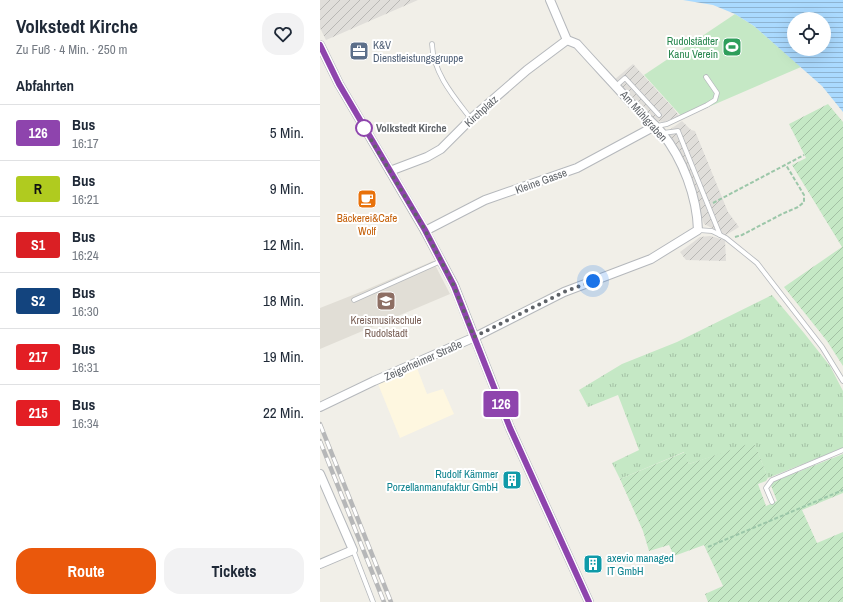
<!DOCTYPE html>
<html lang="de">
<head>
<meta charset="utf-8">
<style>
	:root { --surface:#fff; --page:#f2f2f3; --text:#1f2937; --muted:#747a83; --line:#e0e1e3; --accent:#ea580c }
	body { margin:0; font-family:"Archivo Narrow",sans-serif; background:var(--page); color:var(--text); height:100vh; display:flex; flex-direction:column; font-size:15px; white-space:nowrap }
	* { box-sizing:border-box; margin:0 }
	p { font-size:13px; color:var(--muted) }
	.icon { flex:none; width:22px; height:22px; fill:none; stroke:currentColor; stroke-width:2; stroke-linecap:round; stroke-linejoin:round }
	.map { position:relative; flex:1; overflow:hidden }
	.drawer { display:flex; flex-direction:column; background:var(--surface); width:320px }
	.drawer>* { flex:none }
	.badge { padding:0 8px; border-radius:3px; font-size:14px; line-height:26px }
	.tools { position:absolute; left:467px; top:12px; display:grid; gap:8px }
	.tools a { display:grid; place-items:center; width:44px; height:44px; border-radius:50%; background:var(--surface); box-shadow:0 4px 16px #0002; font-size:20px }
	.you { position:absolute; width:20px; height:20px; margin:-10px; border:3px solid #fff; border-radius:50%; background:#1a73e8; box-shadow:0 0 0 6px #1a73e833 }
	.map>.badge { position:absolute; translate:-50% -50%; box-shadow:0 0 0 2px #fff }
	h2 { padding:0 16px; font-size:15px; line-height:36px }
	.round { display:grid; place-items:center; flex:none; width:42px; height:42px; border-radius:16px; background:var(--page) }
	.overview { display:flex; align-items:center; justify-content:space-between; height:68px; padding:0 16px }
	h1 { font-size:19px; font-weight:700; line-height:30px }
	.primary-button { display:flex; gap:8px; margin-top:auto; padding:8px 16px }
	.primary-button a { flex:1; height:46px; border-radius:16px; background:var(--accent); color:#fff; font-size:16px; font-weight:700; line-height:46px; text-align:center }
	.primary-button a+a { background:var(--page); color:var(--text) }
	ul { padding:0; list-style:none }
	li { display:flex; align-items:center; gap:12px; height:56px; padding:0 16px; border-top:1px solid var(--line) }
	li div { flex:1 }
	li b { display:block; font-size:15px }
	li em { font-style:normal }
	li .badge { min-width:44px; font-weight:700; text-align:center }
	main { display:flex; flex:1; min-height:0 }
	.map>svg:first-child { display:block }
	.commercial { fill:#fef7e0 }
	.industrial { fill:url(#industrial-furrows) }
	.education { fill:#e1ded6 }
	.grass { fill:url(#grass-tufts) }
	.garden { fill:url(#garden-furrows) }
	.pitch { fill:#c5e8c5 }
	.water { fill:url(#water-rules); fill-rule:evenodd }
	.lines { fill:none; stroke-linecap:round; stroke-linejoin:round }
	.lane-casing { stroke:#b5b8bc; stroke-width:5.5 }
	.street-casing { stroke:#b5b8bc; stroke-width:10 }
	.path { stroke:#9cc7a9; stroke-width:2; stroke-dasharray:4 2; stroke-linecap:butt }
	.lane { stroke:#fff; stroke-width:4 }
	.street { stroke:#fff; stroke-width:8 }
	.rail-casing { stroke:#b6b7b8; stroke-width:4.5 }
	.rail { stroke:#fff; stroke-width:3; stroke-dasharray:9; stroke-linecap:butt }
	.line-casing { stroke:#fff; stroke-width:9 }
	.line { stroke:#8e44ad; stroke-width:6 }
	.walk { stroke:#5f6368; stroke-width:4; stroke-dasharray:0 7.2 }
	.stop-dot { fill:#fff; stroke:#8e44ad; stroke-width:2 }
	.labels { text-anchor:middle; dominant-baseline:central; stroke-width:4; stroke-linejoin:round; paint-order:stroke }
	.leisure-label { font-size:11px; fill:#27864d; stroke:#fff; text-anchor:end }
	.service-label { font-size:11px; fill:#4e5e75; stroke:#fff; text-anchor:start }
	.street-label { font-size:11px; fill:#5f6368; stroke:#fff }
	.stop-label { font-size:11px; font-weight:bold; fill:#5f6368; stroke:#fff; text-anchor:start }
	.food-label { font-size:11px; fill:#c56008; stroke:#fff }
	.education-label { font-size:11px; fill:#785e54; stroke:#fff }
	.culture-label { font-size:11px; fill:#0d838f; stroke:#fff; text-anchor:end }
</style>
</head>
<body>
<main>
<section class="drawer">
<div class="overview"><div><h1>Volkstedt Kirche</h1><p>Zu Fuß · 4 Min. · 250 m</p></div><a class="round"><svg class="icon" aria-label="heart" viewBox="0 0 24 24"><path d="M12 20l-8-8c-3-5 5-10 8-4 3-6 11-1 8 4z"/></svg></a></div>
<h2>Abfahrten</h2>
<ul>
<li><span class="badge" style="background:#8e44ad;color:#fff">126</span><div><b>Bus</b><p>16:17</p></div><em>5 Min.</em></li>
<li><span class="badge" style="background:#b0cb1f;color:#111">R</span><div><b>Bus</b><p>16:21</p></div><em>9 Min.</em></li>
<li><span class="badge" style="background:#da1f24;color:#fff">S1</span><div><b>Bus</b><p>16:24</p></div><em>12 Min.</em></li>
<li><span class="badge" style="background:#13447e;color:#fff">S2</span><div><b>Bus</b><p>16:30</p></div><em>18 Min.</em></li>
<li><span class="badge" style="background:#e31e24;color:#fff">217</span><div><b>Bus</b><p>16:31</p></div><em>19 Min.</em></li>
<li><span class="badge" style="background:#e31e24;color:#fff">215</span><div><b>Bus</b><p>16:34</p></div><em>22 Min.</em></li>
</ul>
<div class="primary-button"><a>Route</a><a>Tickets</a></div>
</section>
<div class="map">
<svg width="523" height="602" viewBox="0 0 523 602">
	<defs>
		<pattern id="industrial-furrows" width="10" height="10" patternUnits="userSpaceOnUse"><rect width="10" height="10" fill="#e0deda"/><path d="M-1 1l2-2M0 10L10 0M9 11l2-2" fill="none" stroke="#b9b8b5"/></pattern>
		<pattern id="grass-tufts" width="24" height="20" patternUnits="userSpaceOnUse"><rect width="24" height="20" fill="#c5e8c5"/><path d="M3 7l-1-3M5 7V3M7 7l1-3M15 17l-1-3M17 17v-4M19 17l1-3" fill="none" stroke="#a3c0a4"/></pattern>
		<pattern id="garden-furrows" width="10" height="10" patternUnits="userSpaceOnUse"><rect width="10" height="10" fill="#c5e8c5"/><path d="M-1 1l2-2M0 10L10 0M9 11l2-2" fill="none" stroke="#a3c0a4"/></pattern>
		<pattern id="water-rules" width="6" height="5" patternUnits="userSpaceOnUse"><rect width="6" height="5" fill="#aadaff"/><path d="M0 2.5h6" fill="none" stroke="#8eb4d2"/></pattern>
	</defs>
	<rect width="100%" height="100%" fill="#f1efe8"/>
	<polygon class="commercial" points="97,368 107,394 123,389 134,414 80,438 58,384"/>
	<g class="industrial">
		<polygon points="0,0 98,0 6,40 0,28"/>
		<polygon points="313,64 354,109 359,116 344,122 336,121 325,112 294,80"/>
		<polygon points="362,121 371,130 375,131 408,212 419,227 406,235 384,224 368,175 347,136 348,131"/>
		<polygon points="390,236 405,240 406,261 366,260 360,252 380,237"/>
	</g>
	<polygon class="education" points="113,261 130,294 0,349 0,308 43,291"/>
	<polygon class="grass" points="452,295 484,333 510,366 523,391 523,448 448,478 434,443 369,464 364,452 300,479 292,463 319,450 298,395 268,407 259,390 302,364 357,342"/>
	<g class="garden">
		<polygon points="508,104 523,122 523,366 507,341 464,287 522,247 472,165 486,158 469,124"/>
		<polygon points="434,442 448,478 446,481 438,484 446,506 457,501 450,483 523,454 523,493 482,510 497,543 523,532 523,602 388,602 385,594 403,586 384,545 354,556 349,545 329,551 323,531 300,479 365,452 369,464"/>
	</g>
	<polygon class="pitch" points="415,14 434,26 481,67 363,118 324,75"/>
	<path class="water" d="M363 0H523V112L502 86 434 26 415 14 393 5ZM474 19H504V49H474Z"/>
	<g class="lines">
		<defs>
			<g id="lane">
				<path d="M112 44C113 73 134 97 151 119"/>
				<polyline points="296,86 305,78 339,115"/>
				<polyline points="337,126 347,124 387,105 395,100 397,93 386,77"/>
				<polyline points="343,133 358,131 400,235"/>
				<polyline points="378,230 392,231 406,238 437,263 502,347 523,381"/>
				<polyline points="34,300 121,261"/>
				<polyline points="452,502 446,488 452,480 523,450"/>
				<polyline points="33,550 53,602"/>
			</g>
			<g id="street">
				<polyline points="0,45 19,84 105,231 134,285 190,428 269,602"/>
				<polyline points="70,171 107,157 121,149 154,116 207,70 247,40"/>
				<polyline points="105,231 165,200 257,168 335,126"/>
				<path d="M0 407 54 381 155 337 244 292 331 259 378 230C377 197 363 159 342 133 333 122 321 113 311 103 293 83 275 64 257 44L247 40 230 0"/>
				<polyline points="0,474 33,550 0,564"/>
			</g>
		</defs>
		<use href="#lane" class="lane-casing"/>
		<use href="#street" class="street-casing"/>
		<g class="path">
			<polyline points="393,203 484,155"/>
			<polyline points="415,237 422,235 462,214 478,207 484,202 484,195 466,165"/>
			<polyline points="388,547 523,490"/>
		</g>
		<use href="#lane" class="lane"/>
		<use href="#street" class="street"/>
		<defs>
			<g id="rail">
				<polyline points="0,424 71,602"/>
				<polyline points="0,441 64,602"/>
			</g>
		</defs>
		<use href="#rail" class="rail-casing"/>
		<use href="#rail" class="rail"/>
	</g>
	<g class="lines">
		<defs>
			<polyline id="line" points="0,45 19,84 105,230 134,286 190,428 269,602"/>
		</defs>
		<use href="#line" class="line-casing"/>
		<use href="#line" class="line"/>
		<polyline class="walk" points="44,128 105,230 134,286 154,337 244,292 273,281"/>
	</g>
	<defs>
		<symbol id="stadium-square" viewBox="-11 -11 22 22"><rect x="-9" y="-9" width="18" height="18" rx="4" fill="#2e9e5b" stroke="#fff"/><path d="M0-5a6.5 5 0 1 0 0 10a6.5 5 0 1 0 0-10ZM-3.5-1.8h7v3.6h-7Z" fill="#fff"/></symbol>
		<symbol id="office-square" viewBox="-11 -11 22 22"><rect x="-9" y="-9" width="18" height="18" rx="4" fill="#5c6f8a" stroke="#fff"/><path d="M-6-3h4V-5.5h4V-3h4V5H-6ZM-1-4.5V-3h2v-1.5ZM-6 0V1H6V0Z" fill="#fff"/></symbol>
		<symbol id="cafe-square" viewBox="-11 -11 22 22"><rect x="-9" y="-9" width="18" height="18" rx="4" fill="#e8710a" stroke="#fff"/><path d="M-5.5-4.5H6V0H3Q3 3.5 0 3.5H-2.5Q-5.5 3.5-5.5 0ZM3-3.2v2h1.7v-2ZM-6 4.5H4V6H-6Z" fill="#fff"/></symbol>
		<symbol id="school-square" viewBox="-11 -11 22 22"><rect x="-9" y="-9" width="18" height="18" rx="4" fill="#8d6e63" stroke="#fff"/><path d="M0-5L7-2L0 1L-7-2ZM-4 1L0 2.5L4 1V4Q0 6-4 4Z" fill="#fff"/></symbol>
		<symbol id="building-square" viewBox="-11 -11 22 22"><rect x="-9" y="-9" width="18" height="18" rx="4" fill="#0f9aa8" stroke="#fff"/><path d="M-4-6H4V6H1V3H-1V6H-4ZM-2.5-4.3h1.7v1.8h-1.7ZM.8-4.3h1.7v1.8H.8ZM-2.5-1h1.7V.8h-1.7ZM.8-1h1.7V.8H.8Z" fill="#fff"/></symbol>
	</defs>
	<g fill-rule="evenodd">
		<use href="#stadium-square" x="401" y="36" width="22" height="22"/>
		<use href="#office-square" x="28" y="40" width="22" height="22"/>
		<use href="#cafe-square" x="36" y="188" width="22" height="22"/>
		<use href="#school-square" x="55" y="290" width="22" height="22"/>
		<use href="#building-square" x="181" y="469" width="22" height="22"/>
		<use href="#building-square" x="262" y="553" width="22" height="22"/>
	</g>
	<circle class="stop-dot" cx="44" cy="128" r="8"/>
	<g class="labels">
		<g class="leisure-label">
			<text x="398" y="41">Rudolstädter<tspan x="398" dy="13">Kanu Verein</tspan></text>
		</g>
		<g class="service-label">
			<text x="53" y="45">K&amp;V<tspan x="53" dy="13">Dienstleistungsgruppe</tspan></text>
		</g>
		<g class="street-label">
			<text transform="translate(161 111) rotate(-42)">Kirchplatz</text>
			<text transform="translate(324 116) rotate(48)">Am Mühlgraben</text>
			<text transform="translate(221 181) rotate(-20)">Kleine Gasse</text>
			<text transform="translate(103 360) rotate(-24)">Zeigerheimer Straße</text>
		</g>
		<g class="stop-label">
			<text x="56" y="128">Volkstedt Kirche</text>
		</g>
		<g class="food-label">
			<text x="47" y="218">Bäckerei&amp;Cafe<tspan x="47" dy="13">Wolf</tspan></text>
		</g>
		<g class="education-label">
			<text x="66" y="320">Kreismusikschule<tspan x="66" dy="13">Rudolstadt</tspan></text>
		</g>
		<g class="culture-label">
			<text x="178" y="474">Rudolf Kämmer<tspan x="178" dy="13">Porzellanmanufaktur GmbH</tspan></text>
			<text x="287" y="558" text-anchor="start">axevio managed<tspan x="287" dy="13">IT GmbH</tspan></text>
		</g>
	</g>
</svg>
<div class="tools">
<a><svg class="icon" aria-label="locate" viewBox="0 0 24 24"><circle cx="12" cy="12" r="6"/><path d="M12 2v4M12 18v4M2 12h4M18 12h4"/></svg></a>
</div>
<div class="you" style="left:273px;top:281px"></div>
<b class="badge" style="left:181px;top:404px;background:#8e44ad;color:#fff">126</b>
</div>
</main>
</body>
</html>
